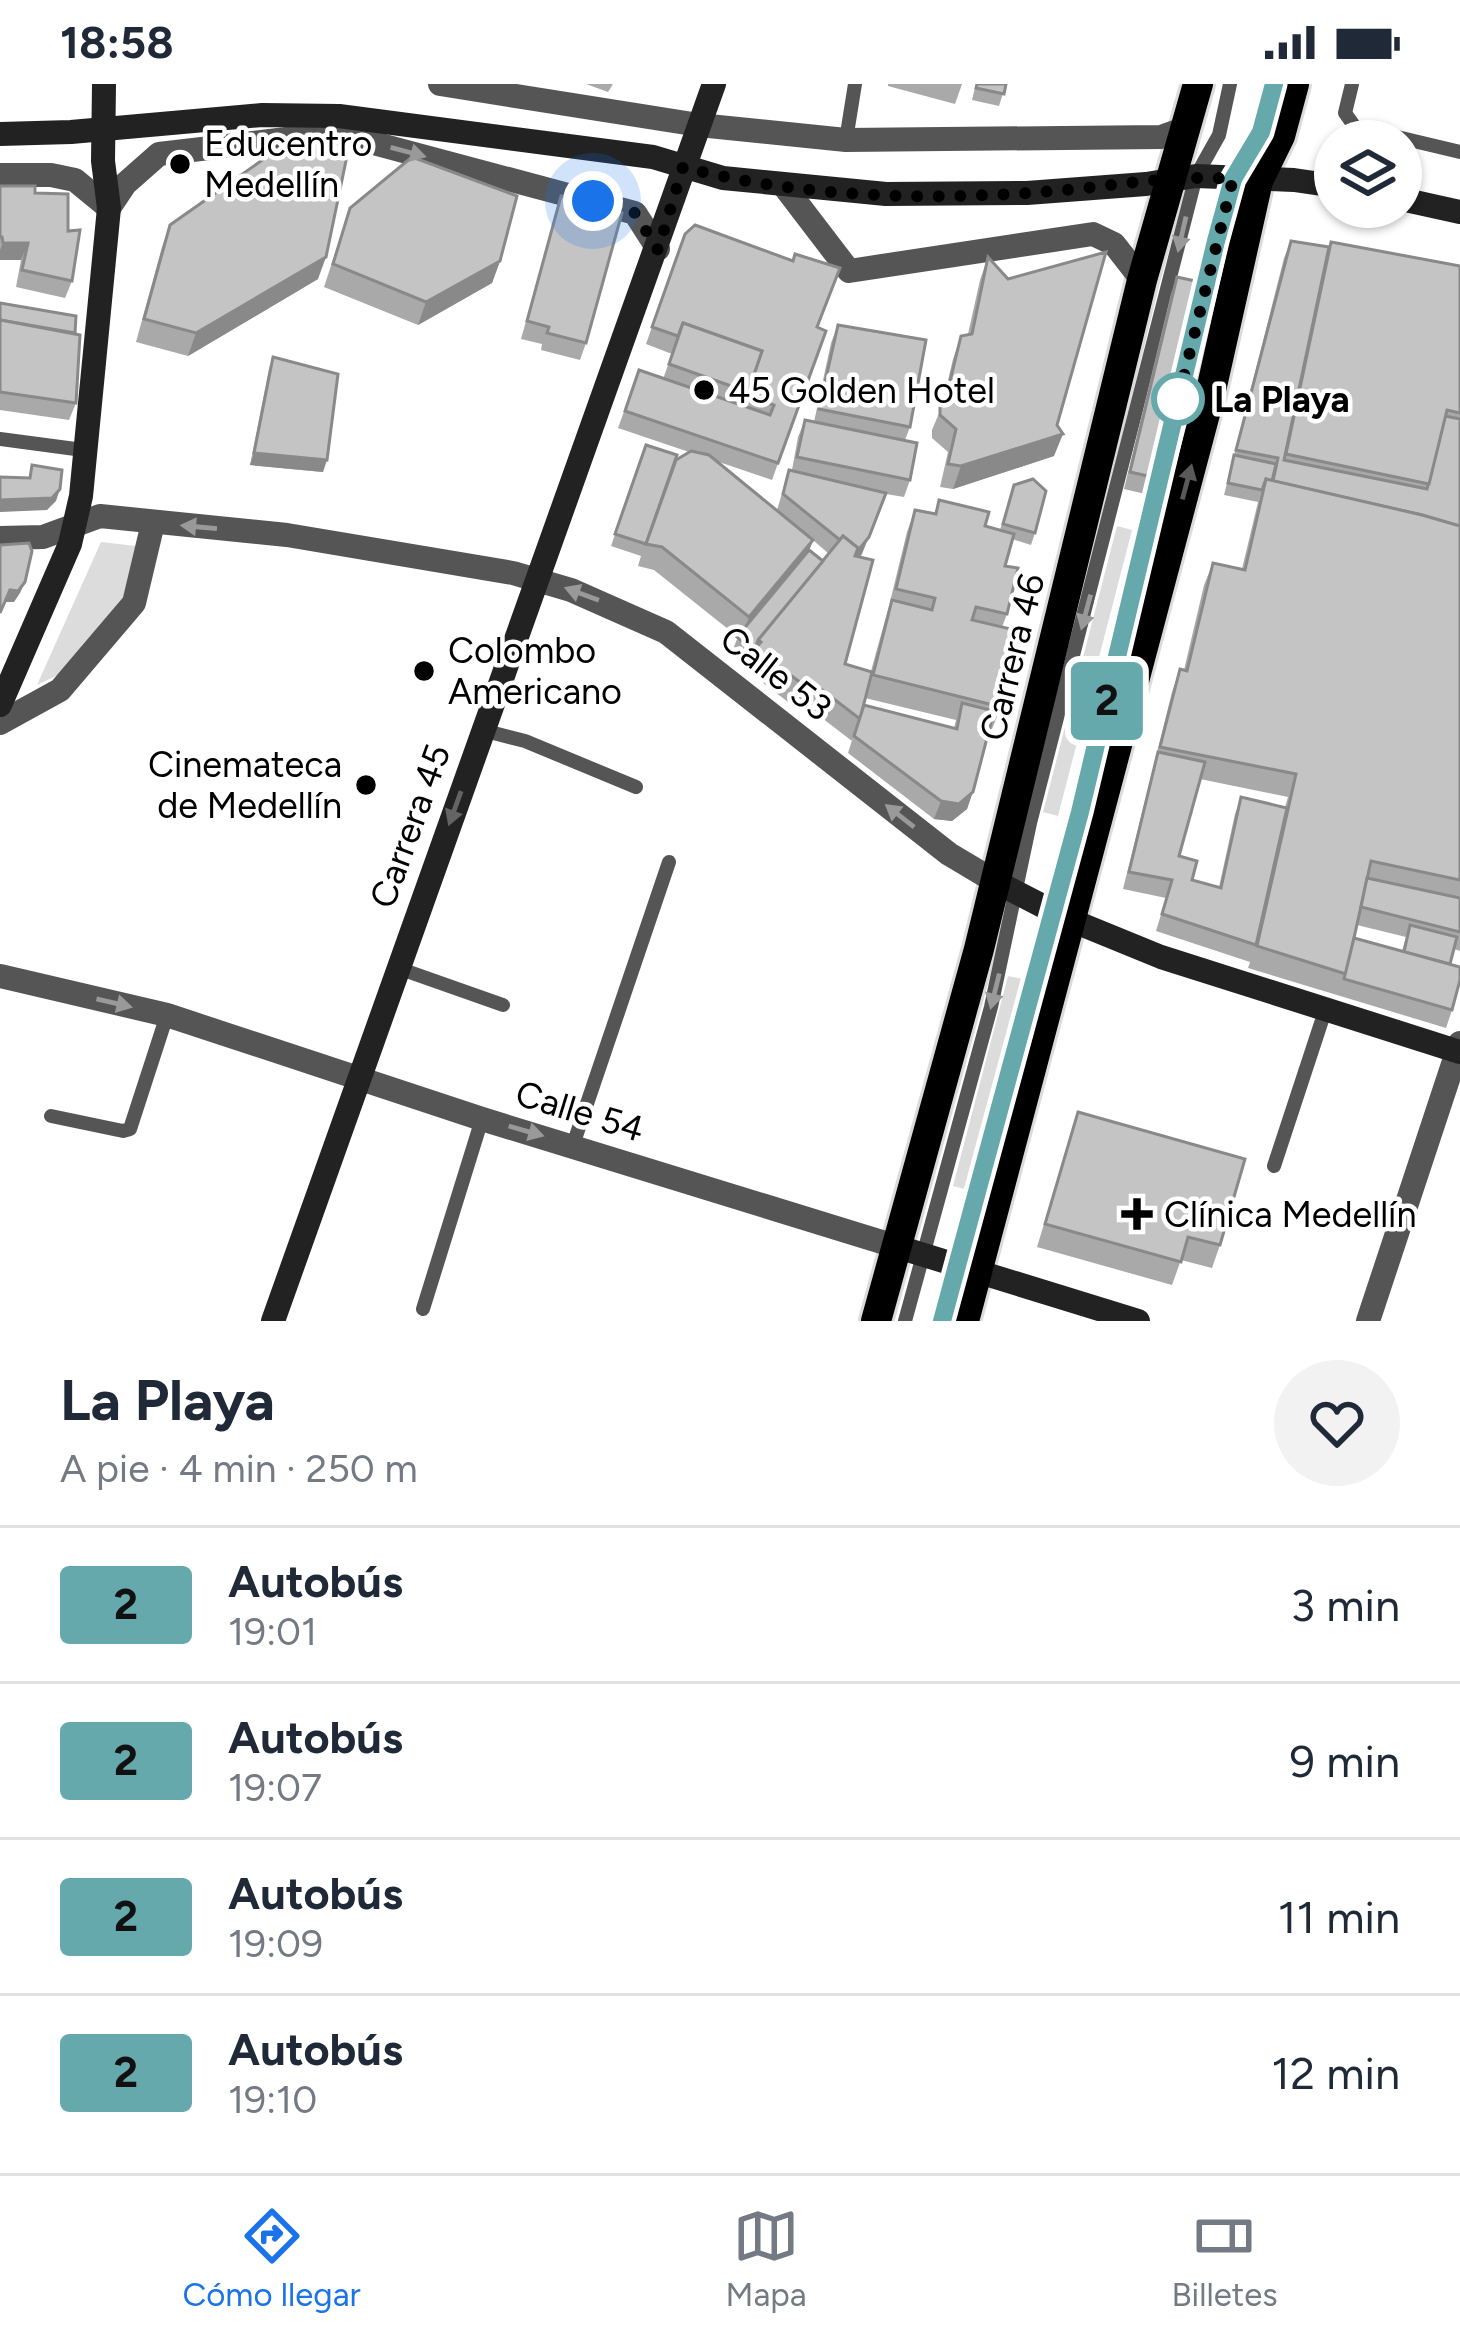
<!DOCTYPE html>
<html lang="es">
<head>
<meta charset="utf-8">
<style>
	:root { --surface:#fff; --page:#f2f2f3; --text:#1f2937; --muted:#747a83; --line:#e0e1e3; --accent:#1a73e8 }
	body { margin:0; font-family:Figtree,sans-serif; background:var(--page); color:var(--text); height:100vh; display:flex; flex-direction:column; font-size:45px; white-space:nowrap }
	* { box-sizing:border-box; margin:0 }
	p { font-size:39px; color:var(--muted) }
	.icon { flex:none; width:66px; height:66px; fill:none; stroke:currentColor; stroke-width:2; stroke-linecap:round; stroke-linejoin:round }
	.map { position:relative; height:1237px; overflow:hidden }
	.side { display:flex; flex-direction:column; background:var(--surface); flex:1 }
	.side>* { flex:none }
	.badge { padding:0 24px; border-radius:9px; font-size:42px; line-height:78px }
	.fabs { position:absolute; left:1314px; top:36px; display:grid; gap:24px }
	.fabs a { display:grid; place-items:center; width:108px; height:108px; border-radius:50%; background:var(--surface); box-shadow:0 3px 9px #0004; font-size:60px }
	.you { position:absolute; width:60px; height:60px; margin:-30px; border:9px solid #fff; border-radius:50%; background:#1a73e8; box-shadow:0 0 0 18px #1a73e833 }
	.map>.badge { position:absolute; translate:-50% -50%; box-shadow:0 0 0 6px #fff }
	.round { display:grid; place-items:center; flex:none; width:126px; height:126px; border-radius:63px; background:var(--page) }
	.summary { display:flex; align-items:center; justify-content:space-between; height:204px; padding:0 60px }
	h1 { font-size:57px; font-weight:700; line-height:90px }
	ul { padding:0; list-style:none }
	li { display:flex; align-items:center; gap:36px; height:156px; padding:0 60px; border-top:3px solid var(--line) }
	li div { flex:1 }
	li b { display:block; font-size:45px }
	li em { font-style:normal }
	li .badge { min-width:132px; font-weight:700; text-align:center }
	.status { display:flex; justify-content:space-between; align-items:center; height:84px; padding:0 60px; background:var(--surface); direction:ltr }
	.status svg { height:33px; fill:currentColor }
	.dock { display:flex; justify-content:space-around; align-items:center; height:168px; border-top:3px solid var(--line); background:var(--surface); font-size:33px; color:var(--muted) }
	.dock a { display:grid; justify-items:center; gap:6px }
	.dock .on { color:var(--accent) }
	.map>svg:first-child { display:block }
	.green { fill:#dcdcdc }
	.lines { fill:none; stroke-linecap:round; stroke-linejoin:round }
	.primary-casing { stroke:#dbdbdb; stroke-width:36 }
	.lane { stroke:#555; stroke-width:14 }
	.street { stroke:#555; stroke-width:24 }
	.secondary { stroke:#222; stroke-width:24 }
	.primary { stroke:#000; stroke-width:30 }
	.wall { fill:#a9a9a9; fill-rule:evenodd }
	.shaded-wall { fill:#898989 }
	.building { fill:#c4c4c4; stroke:#898989; stroke-width:3 }
	.oneway { fill:#999 }
	.oneway2 { fill:#595959 }
	.oneway3 { fill:#646464 }
	.line-casing { stroke:#fff; stroke-width:27 }
	.line { stroke:#65a9ac; stroke-width:18 }
	.walk { stroke:#000; stroke-width:12; stroke-dasharray:0 21.6 }
	.poi-dot { fill:#000; stroke:#fff; stroke-width:4.5 }
	.stop-dot { fill:#fff; stroke:#65a9ac; stroke-width:6 }
	.labels { text-anchor:middle; dominant-baseline:central; stroke-width:9; stroke-linejoin:round; paint-order:stroke }
	.poi-label { font-size:36px; fill:#000; stroke:#fff; text-anchor:start }
	.stop-label { font-size:36px; font-weight:bold; fill:#000; stroke:#fff; text-anchor:start }
	.street-label { font-size:36px; fill:#000; stroke:#fff }
</style>
</head>
<body>
<div class="status"><b>18:58</b><svg viewBox="0 0 49 12"><path d="M0 12V9h3v3zM5 12V6h3v6zM10 12V3h3v9zM15 12V0h3v12zM26 1h20v11H26zM47 4h2v5h-2z"/></svg></div>
<div class="map">
<svg width="1460" height="1237" viewBox="0 0 1460 1237">
	<rect width="100%" height="100%" fill="#fff"/>
	<g class="green">
		<polygon points="1117,442 1132,446 1058,732 1043,728"/>
		<polygon points="101,458 136,462 124,512 62,589 37,601"/>
		<polygon points="1008,892 1023,895 968,1106 953,1102"/>
	</g>
	<g class="lines">
		<defs>
			<g id="primary">
				<polyline points="876,1237 979,865 1142,196 1198,0"/>
				<polyline points="964,1237 1210,311 1258,97 1280,52 1294,0"/>
			</g>
		</defs>
		<use href="#primary" class="primary-casing"/>
		<g class="lane">
			<polyline points="1352,0 1345,29 1355,43 1460,68"/>
			<polyline points="846,56 855,0"/>
			<polyline points="0,355 83,366"/>
			<polyline points="482,646 525,657 636,703"/>
			<polyline points="398,884 503,921"/>
			<polyline points="51,1032 123,1047 130,1045 167,931"/>
			<polyline points="573,1061 669,778"/>
			<polyline points="1274,1082 1325,927"/>
			<polyline points="423,1225 482,1035"/>
			<polyline points="905,1237 991,923 1030,739 1196,92 1219,51 1230,0"/>
			<polyline points="943,1237 1080,727 1216,157 1233,95 1261,48 1274,0"/>
		</g>
		<g class="street">
			<polyline points="440,0 699,41 846,56 1161,53 1186,44"/>
			<polyline points="0,91 51,91 75,96 109,124 125,100 159,70 336,49 635,129 658,165"/>
			<polyline points="784,102 849,187 1093,150 1114,160 1142,196"/>
			<polyline points="0,454 43,453 100,432 287,451 513,489 571,506 666,548 949,770 996,798"/>
			<polyline points="0,639 60,606 134,519 153,439"/>
			<polyline points="0,892 167,931 482,1035 898,1163"/>
			<polyline points="1368,1237 1460,959"/>
		</g>
		<g class="secondary">
			<polyline points="0,50 71,48 262,31 339,32 653,73 723,94 886,110 1027,109 1146,100 1196,92 1294,96 1335,102"/>
			<polyline points="1401,115 1460,128"/>
			<polyline points="0,621 70,460 81,412 109,124 103,77 104,0"/>
			<polyline points="996,798 1068,835 1161,873 1460,968"/>
			<polyline points="898,1163 1138,1237"/>
			<polyline points="273,1237 714,0"/>
		</g>
		<use href="#primary" class="primary"/>
	</g>
	<g class="wall">
		<polygon points="586,0 613,0 608,8"/>
		<polygon points="888,0 962,0 955,20 888,2"/>
		<polygon points="976,0 1006,0 999,22 972,16"/>
		<polygon points="0,102 35,109 68,147 72,197 65,214 16,203 21,176 0,176"/>
		<polygon points="561,112 586,259 580,276 541,266 542,260 521,255"/>
		<polygon points="350,124 500,177 492,199 418,241 324,203"/>
		<polygon points="170,141 318,195 188,272 136,258 162,163"/>
		<path d="M685 150 818 243 826 247 772 396 716 377 777 426 789 386H792L798 353 805 336 814 338 831 259 838 241 910 343 905 356 910 396 904 413 886 410 860 473 845 580 871 587 889 522 907 448 915 426 934 430 939 416 985 442 1000 446 1014 401 1035 449 1031 461 1012 455 1005 482 1007 530 1002 543 1001 623 992 645H989L967 725 952 737 934 735 848 669 853 653 852 657 805 621 800 627 747 587 750 579 733 565 738 553 654 486 638 482 641 472 611 462 646 361 667 398 689 368 618 344 639 286 663 295 672 270 646 260ZM813 456 829 470 823 477 809 466ZM865 614 956 636 954 644 864 621Z"/>
		<path d="M1291 157 1460 182V867L1454 865 1450 880 1452 926 1446 944 1248 884 1250 878 1156 847 1166 814 1123 805 1172 608 1180 585 1184 586 1204 501 1213 479 1242 485 1258 418 1224 411 1284 174ZM1200 695 1288 713 1285 723 1241 713 1235 730 1219 803 1192 796 1179 772ZM1357 841 1406 853 1402 867 1354 854Z"/>
		<polygon points="988,173 1057,341 1054,372 953,405 940,403 948,368 932,354 932,346 942,322 953,275 961,252 968,250 980,196"/>
		<polygon points="1177,193 1157,394 1150,411 1124,405 1171,210"/>
		<polygon points="0,219 75,249 76,319 69,336 0,326"/>
		<polygon points="273,273 323,388 250,381 269,285"/>
		<polygon points="1078,1028 1220,1161 1212,1184 1181,1176 1172,1201 1037,1163"/>
	</g>
	<g class="shaded-wall">
		<polygon points="3,159 28,159 21,176 0,176 0,166"/>
		<polygon points="326,173 318,195 188,272 196,249"/>
		<polygon points="500,177 492,199 418,241 426,218"/>
		<polygon points="1063,350 1054,372 953,405 961,382"/>
		<polygon points="254,369 327,376 323,388 250,381"/>
		<polygon points="60,405 56,417 47,426 0,428 0,416"/>
		<polygon points="886,409 862,470 850,487 856,469"/>
		<polygon points="813,456 805,478 741,556 749,533"/>
		<polygon points="25,498 20,509 14,518 5,518 10,506"/>
		<polygon points="813,599 805,621 800,627 808,604"/>
		<polygon points="973,708 967,725 952,737 934,735 941,717"/>
	</g>
	<g class="building">
		<polygon points="977,0 1006,0 1004,10 976,4"/>
		<polygon points="298,51 347,72 326,173 196,249 144,235 170,141"/>
		<polygon points="412,73 517,112 500,177 426,218 333,180 350,124"/>
		<polygon points="0,102 35,102 35,109 68,110 68,147 80,146 72,197 22,186 28,159 3,159 2,153 0,153"/>
		<polygon points="561,112 622,129 586,259 547,249 549,243 527,237"/>
		<polygon points="695,141 793,177 795,170 840,184 817,243 826,247 778,379 625,327 639,286 770,331 774,321 747,311 762,267 683,239 678,252 652,243 685,150"/>
		<polygon points="1291,157 1329,163 1284,376 1427,405 1445,332 1460,335 1460,442 1422,431 1273,397 1278,374 1236,366"/>
		<polygon points="1331,158 1460,182 1460,329 1447,326 1429,400 1286,370"/>
		<polygon points="1106,168 1057,341 1063,350 961,382 948,380 956,345 940,331 940,323 945,318 961,252 972,250 988,173 1008,195"/>
		<polygon points="1177,193 1204,199 1157,394 1130,388"/>
		<polygon points="0,219 76,232 75,249 0,236"/>
		<polygon points="0,236 80,251 76,319 0,308"/>
		<polygon points="683,239 762,267 748,308 669,280"/>
		<polygon points="838,241 926,256 910,343 819,325"/>
		<polygon points="273,273 338,290 327,376 254,369"/>
		<polygon points="805,336 917,359 910,396 797,373"/>
		<polygon points="646,361 677,371 646,460 615,450"/>
		<polygon points="691,367 709,371 813,456 749,533 662,463 646,460 676,376"/>
		<polygon points="1234,371 1276,380 1272,397 1266,395 1262,406 1228,399"/>
		<polygon points="32,381 62,386 60,405 52,414 0,416 0,393 30,394"/>
		<polygon points="789,386 886,409 869,453 856,469 858,464 843,452 840,456 783,410"/>
		<polygon points="1033,395 1046,407 1035,449 1003,440 1014,401"/>
		<polygon points="1266,395 1422,431 1460,442 1460,796 1371,777 1346,890 1257,862 1296,690 1160,663 1180,585 1187,587 1213,479 1245,486"/>
		<polygon points="939,416 989,428 985,442 1014,450 1005,482 1018,484 1007,530 976,523 972,536 1019,547 1001,623 873,591 892,516 932,526 935,514 896,505 915,426 936,430"/>
		<polygon points="843,452 858,464 855,472 873,476 845,580 872,588 860,635 813,599 808,604 755,565 761,558 758,556"/>
		<polygon points="29,459 32,467 25,498 18,507 10,506 0,529 0,461"/>
		<polygon points="809,466 823,477 758,556 754,567 737,553"/>
		<polygon points="962,619 994,627 973,708 959,720 941,717 854,652 864,621 957,645"/>
		<polygon points="1158,668 1205,678 1179,772 1197,777 1192,796 1221,804 1241,713 1287,724 1256,861 1162,830 1172,796 1129,788"/>
		<polygon points="1367,794 1460,814 1460,848 1361,823"/>
		<polygon points="1410,841 1457,853 1450,880 1404,868"/>
		<polygon points="1354,854 1460,883 1460,896 1452,926 1344,895"/>
		<polygon points="1078,1028 1245,1075 1220,1161 1188,1153 1181,1178 1045,1140"/>
	</g>
	<defs><path id="oneway-solid" d="M-6-.8H1V-3.2L6.5 0L1 3.2V.8H-6Z" transform="scale(3)"/></defs>
	<g class="oneway">
		<use href="#oneway-solid" transform="translate(408 68) rotate(15)"/>
		<use href="#oneway-solid" transform="translate(1182 150) rotate(103)"/>
		<use href="#oneway-solid" transform="translate(199 443) rotate(-175)"/>
		<use href="#oneway-solid" transform="translate(582 510) rotate(-160)"/>
		<use href="#oneway-solid" transform="translate(1086 528) rotate(105)"/>
		<use href="#oneway-solid" transform="translate(900 732) rotate(-142)"/>
		<use href="#oneway-solid" transform="translate(995 907) rotate(104)"/>
		<use href="#oneway-solid" transform="translate(114 919) rotate(13)"/>
		<use href="#oneway-solid" transform="translate(526 1047) rotate(16)"/>
	</g>
	<use class="oneway2" href="#oneway-solid" transform="translate(1187 398) rotate(-75)"/>
	<use class="oneway3" href="#oneway-solid" transform="translate(455 724) rotate(110)"/>
	<g class="lines">
		<defs>
			<polyline id="line" points="942,1237 1080,728 1216,157 1233,95 1261,48 1274,0"/>
		</defs>
		<use href="#line" class="line-casing"/>
		<use href="#line" class="line"/>
		<path class="walk" d="M593 117 635 129 658 166 683 83C797 113 924 117 1041 108 1104 104 1170 90 1233 95L1174 332 1178 315"/>
	</g>
	<g class="poi-dot">
		<circle cx="180" cy="80" r="12"/>
		<circle cx="704" cy="306" r="12"/>
		<circle cx="424" cy="587" r="12"/>
		<circle cx="366" cy="701" r="12"/>
		<path d="M1131 1112h12v12h12v12h-12v12h-12v-12h-12v-12h12z"/>
	</g>
	<circle class="stop-dot" cx="1178" cy="315" r="24"/>
	<g class="labels">
		<g class="poi-label">
			<text x="204" y="59">Educentro<tspan x="204" dy="41">Medellín</tspan></text>
			<text x="728" y="306">45 Golden Hotel</text>
			<text x="448" y="566">Colombo<tspan x="448" dy="41">Americano</tspan></text>
			<text x="342" y="680" text-anchor="end">Cinemateca<tspan x="342" dy="41">de Medellín</tspan></text>
			<text x="1164" y="1130">Clínica Medellín</text>
		</g>
		<g class="stop-label">
			<text x="1214" y="315">La Playa</text>
		</g>
		<g class="street-label">
			<text transform="translate(1012 573) rotate(-76)">Carrera 46</text>
			<text transform="translate(776 589) rotate(38)">Calle 53</text>
			<text transform="translate(410 742) rotate(-70)">Carrera 45</text>
			<text transform="translate(580 1027) rotate(17)">Calle 54</text>
		</g>
	</g>
</svg>
<div class="fabs">
<a><svg class="icon" aria-label="layers" viewBox="0 0 24 24"><path d="M12 4l9 5-9 5-9-5zM3 14l9 5 9-5"/></svg></a>
</div>
<div class="you" style="left:593px;top:117px"></div>
<b class="badge" style="left:1107px;top:617px;background:#65a9ac;color:#111">2</b>
</div>
<section class="side">
<div class="summary"><div><h1>La Playa</h1><p>A pie · 4 min · 250 m</p></div><a class="round"><svg class="icon" aria-label="heart" viewBox="0 0 24 24"><path d="M12 20l-8-8c-3-5 5-10 8-4 3-6 11-1 8 4z"/></svg></a></div>
<ul>
<li><span class="badge" style="background:#65a9ac;color:#111">2</span><div><b>Autobús</b><p>19:01</p></div><em>3 min</em></li>
<li><span class="badge" style="background:#65a9ac;color:#111">2</span><div><b>Autobús</b><p>19:07</p></div><em>9 min</em></li>
<li><span class="badge" style="background:#65a9ac;color:#111">2</span><div><b>Autobús</b><p>19:09</p></div><em>11 min</em></li>
<li><span class="badge" style="background:#65a9ac;color:#111">2</span><div><b>Autobús</b><p>19:10</p></div><em>12 min</em></li>
</ul>
</section>
<nav class="dock">
<a class="on"><svg class="icon" aria-label="directions" viewBox="0 0 24 24"><path d="M12 3l9 9-9 9-9-9zM9 14v-3h6M13 9l2 2-2 2"/></svg>Cómo llegar</a>
<a><svg class="icon" aria-label="map" viewBox="0 0 24 24"><path d="M3 6l6-2 6 2 6-2v14l-6 2-6-2-6 2zM9 4v14M15 6v14"/></svg>Mapa</a>
<a><svg class="icon" aria-label="tickets" viewBox="0 0 24 24"><path d="M3 7h18v10H3zM15 7v10"/></svg>Billetes</a>
</nav>
</body>
</html>
